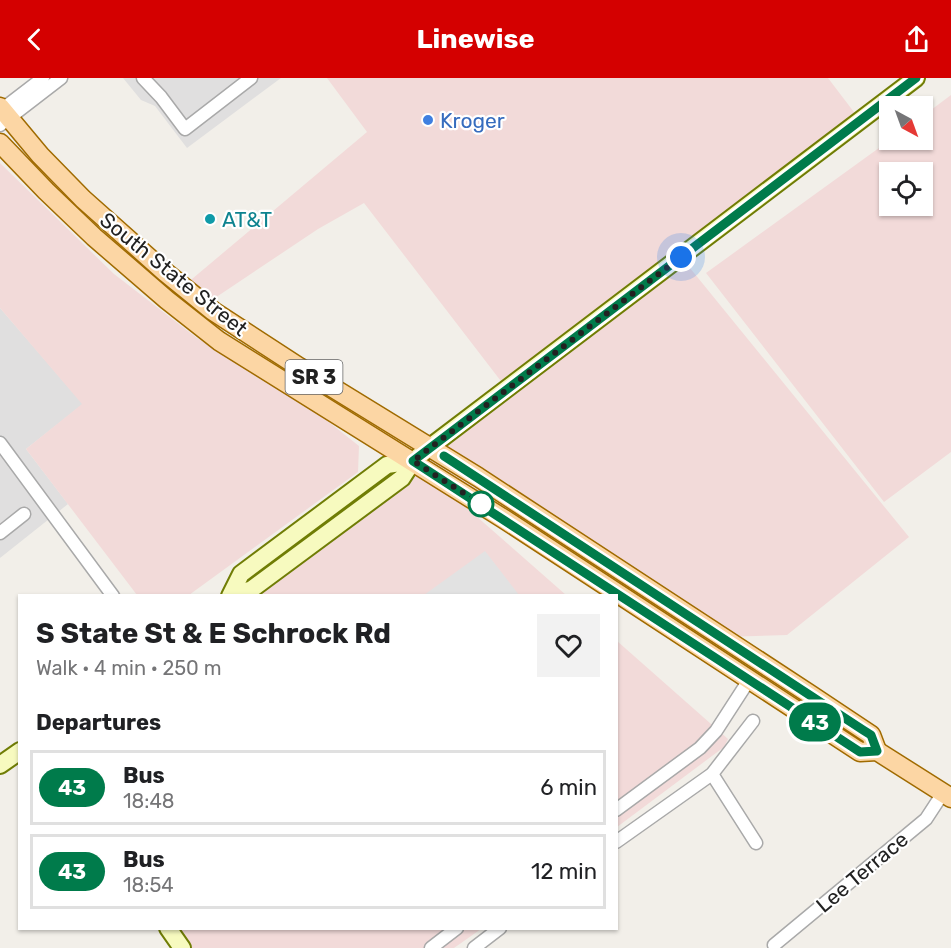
<!DOCTYPE html>
<html lang="en">
<head>
<meta charset="utf-8">
<style>
	:root { --surface:#fff; --page:#f2f2f2; --text:#202124; --muted:#757577; --line:#e0e0e0; --accent:#d40000 }
	body { margin:0; font-family:Rubik,sans-serif; background:var(--page); color:var(--text); height:100vh; display:flex; flex-direction:column; font-size:22px; white-space:nowrap }
	* { box-sizing:border-box; margin:0 }
	p { font-size:20px; color:var(--muted) }
	.icon { flex:none; width:33px; height:33px; fill:none; stroke:currentColor; stroke-width:2; stroke-linecap:round; stroke-linejoin:round }
	.map { position:relative; flex:1; overflow:hidden }
	.details { position:absolute; left:18px; top:516px; width:600px; height:336px; display:flex; flex-direction:column; background:var(--surface); border-radius:0px; box-shadow:0 2px 4px #0004 }
	.details>* { flex:none }
	.badge { padding:0 12px; border-radius:20px; font-size:21px; line-height:39px }
	.needle { width:39px; rotate:139deg }
	.tools { position:absolute; left:879px; top:18px; display:grid; gap:12px }
	.tools a { display:grid; place-items:center; width:54px; height:54px; border-radius:0px; background:var(--surface); box-shadow:0 2px 4px #0004; font-size:30px }
	.you { position:absolute; width:30px; height:30px; margin:-15px; border:4px solid #fff; border-radius:50%; background:#1a73e8; box-shadow:0 0 0 9px #1a73e833 }
	.map>.badge { position:absolute; translate:-50% -50%; box-shadow:0 0 0 3px #fff }
	h2 { padding:0 18px; font-size:22px; line-height:54px }
	.round { display:grid; place-items:center; flex:none; width:63px; height:63px; border-radius:0px; background:var(--page) }
	.headline { display:flex; align-items:center; justify-content:space-between; height:102px; padding:0 18px }
	h1 { font-size:28px; font-weight:700; line-height:45px }
	ul { padding:0; list-style:none }
	li { display:flex; align-items:center; gap:18px; height:75px; margin:0 12px 9px; padding:0 6px; border:3px solid var(--line); border-radius:0px }
	li div { flex:1 }
	li b { display:block; font-size:22px }
	li em { font-style:normal }
	li .badge { min-width:66px; font-weight:700; text-align:center }
	header { display:flex; justify-content:space-between; align-items:center; height:78px; padding:0 18px; background:var(--accent); color:#fff; font-size:27px; font-weight:700 }
	.map>svg:first-child { display:block }
	.residential { fill:#e0dfdf }
	.commercial { fill:#f2dad9; fill-rule:evenodd }
	.parking { fill:#e2e2e2 }
	.lines { fill:none; stroke-linecap:round; stroke-linejoin:round }
	.street-casing { stroke:#a9a9a9; stroke-width:15 }
	.secondary-casing { stroke:#707d05; stroke-width:20 }
	.primary-casing { stroke:#a06b00; stroke-width:21 }
	.street { stroke:#fff; stroke-width:12 }
	.secondary { stroke:#f7fabf; stroke-width:16 }
	.primary { stroke:#fcd6a4; stroke-width:18 }
	.line-casing { stroke:#fff; stroke-width:14 }
	.line { stroke:#007b4b; stroke-width:9 }
	.walk { stroke:#222; stroke-width:6; stroke-dasharray:0 10.8 }
	.shop-dot { fill:#3f7fe0; stroke:#fff; stroke-width:2 }
	.culture-dot { fill:#0f9aa8; stroke:#fff; stroke-width:2 }
	.stop-dot { fill:#fff; stroke:#007b4b; stroke-width:3 }
	.labels { text-anchor:middle; dominant-baseline:central; stroke-width:4.5; stroke-linejoin:round; paint-order:stroke }
	.shield { fill:#fff; stroke:#646464; stroke-width:1.5 }
	.shield-label { font-size:20px; font-weight:bold; fill:#222 }
	.shop-label { font-size:21px; fill:#366cbe; stroke:#fff; text-anchor:start }
	.culture-label { font-size:21px; fill:#0d838f; stroke:#fff; text-anchor:start }
	.street-label { font-size:21px; fill:#222; stroke:#fff }
</style>
</head>
<body>
<header><svg class="icon" aria-label="back" viewBox="0 0 24 24"><path d="M15 5l-7 7 7 7"/></svg>Linewise<svg class="icon" aria-label="share" viewBox="0 0 24 24"><path d="M12 15V3M7 8l5-5 5 5M5 13v7h14v-7"/></svg></header>
<div class="map">
<svg width="951" height="870" viewBox="0 0 951 870">
	<rect width="100%" height="100%" fill="#f2efe9"/>
	<g class="residential">
		<polygon points="123,0 281,0 187,70 155,28 141,22"/>
		<polygon points="0,230 83,326 26,371 68,426 0,480"/>
	</g>
	<g class="commercial">
		<polygon points="327,0 828,0 860,42 681,179 909,459 787,557 686,560 418,387 566,517 230,517 507,311 364,125 318,151 188,238 167,222 367,54"/>
		<path d="M951 17V374L884 424 706 195 890 62H922L923 38ZM890 94H922V128H890Z"/>
		<polygon points="0,85 114,196 197,260 306,326 359,368 358,394 189,517 137,517 26,371 82,326 0,230"/>
		<polygon points="617,563 728,661 724,669 617,749"/>
		<polygon points="167,851 481,851 454,870 182,870"/>
	</g>
	<polygon class="parking" points="485,473 519,517 424,517"/>
	<g class="lines">
		<defs>
			<g id="street">
				<polyline points="143,0 161,19 185,51 251,0"/>
				<polyline points="0,33 43,0"/>
				<polyline points="0,47 61,0"/>
				<polyline points="0,365 113,518"/>
				<polyline points="0,455 24,436"/>
				<polyline points="712,696 756,765"/>
				<polyline points="616,732 700,670 716,653 749,602"/>
				<polyline points="616,764 712,696 753,643"/>
				<polyline points="774,867 926,741 943,715"/>
				<polyline points="431,870 457,850"/>
				<polyline points="474,870 500,850"/>
			</g>
			<g id="secondary">
				<polyline points="230,518 241,496 383,390 387,387 413,383"/>
				<polyline points="231,518 252,511 402,400 413,383 430,369 916,0"/>
				<polyline points="0,687 20,673"/>
				<polyline points="168,850 182,870"/>
			</g>
			<g id="primary">
				<polyline points="0,29 40,77 83,121 165,194 213,233 299,289 478,399 811,617 871,657 877,673"/>
				<polyline points="0,65 46,113 94,159 167,222 219,263 504,441 860,674 877,673 951,720"/>
			</g>
		</defs>
		<use href="#street" class="street-casing"/>
		<use href="#secondary" class="secondary-casing"/>
		<use href="#primary" class="primary-casing"/>
		<use href="#street" class="street"/>
		<use href="#secondary" class="secondary"/>
		<use href="#primary" class="primary"/>
	</g>
	<g class="lines">
		<defs>
			<polyline id="line" points="444,378 863,652 871,657 877,673 860,674 413,383 916,0"/>
		</defs>
		<use href="#line" class="line-casing"/>
		<use href="#line" class="line"/>
		<polyline class="walk" points="481,426 413,383 681,179"/>
	</g>
	<circle class="shop-dot" cx="428" cy="42" r="6"/>
	<circle class="culture-dot" cx="210" cy="141" r="6"/>
	<circle class="stop-dot" cx="481" cy="426" r="12"/>
	<g class="labels">
		<rect class="shield" x="285.5" y="282" width="57" height="34" rx="4.5"/>
		<g class="shield-label">
			<text x="314" y="299">SR 3</text>
		</g>
		<g class="shop-label">
			<text x="440" y="42">Kroger</text>
		</g>
		<g class="culture-label">
			<text x="222" y="141">AT&amp;T</text>
		</g>
		<g class="street-label">
			<text transform="translate(174 196) rotate(39)">South State Street</text>
			<text transform="translate(862 794) rotate(-40)">Lee Terrace</text>
		</g>
	</g>
</svg>
<div class="tools">
<a><svg class="needle" viewBox="-14 -14 28 28"><path d="M0-13l5 13h-10z" fill="#e53935"/><path d="M0 13l5-13h-10z" fill="#757577"/></svg></a>
<a><svg class="icon" aria-label="locate" viewBox="0 0 24 24"><circle cx="12" cy="12" r="6"/><path d="M12 2v4M12 18v4M2 12h4M18 12h4"/></svg></a>
</div>
<div class="you" style="left:681px;top:179px"></div>
<b class="badge" style="left:815px;top:644px;background:#007b4b;color:#fff">43</b>
<section class="details">
<div class="headline"><div><h1>S State St &amp; E Schrock Rd</h1><p>Walk · 4 min · 250 m</p></div><a class="round"><svg class="icon" aria-label="heart" viewBox="0 0 24 24"><path d="M12 20l-8-8c-3-5 5-10 8-4 3-6 11-1 8 4z"/></svg></a></div>
<h2>Departures</h2>
<ul>
<li><span class="badge" style="background:#007b4b;color:#fff">43</span><div><b>Bus</b><p>18:48</p></div><em>6 min</em></li>
<li><span class="badge" style="background:#007b4b;color:#fff">43</span><div><b>Bus</b><p>18:54</p></div><em>12 min</em></li>
</ul>
</section>
</div>
</body>
</html>
